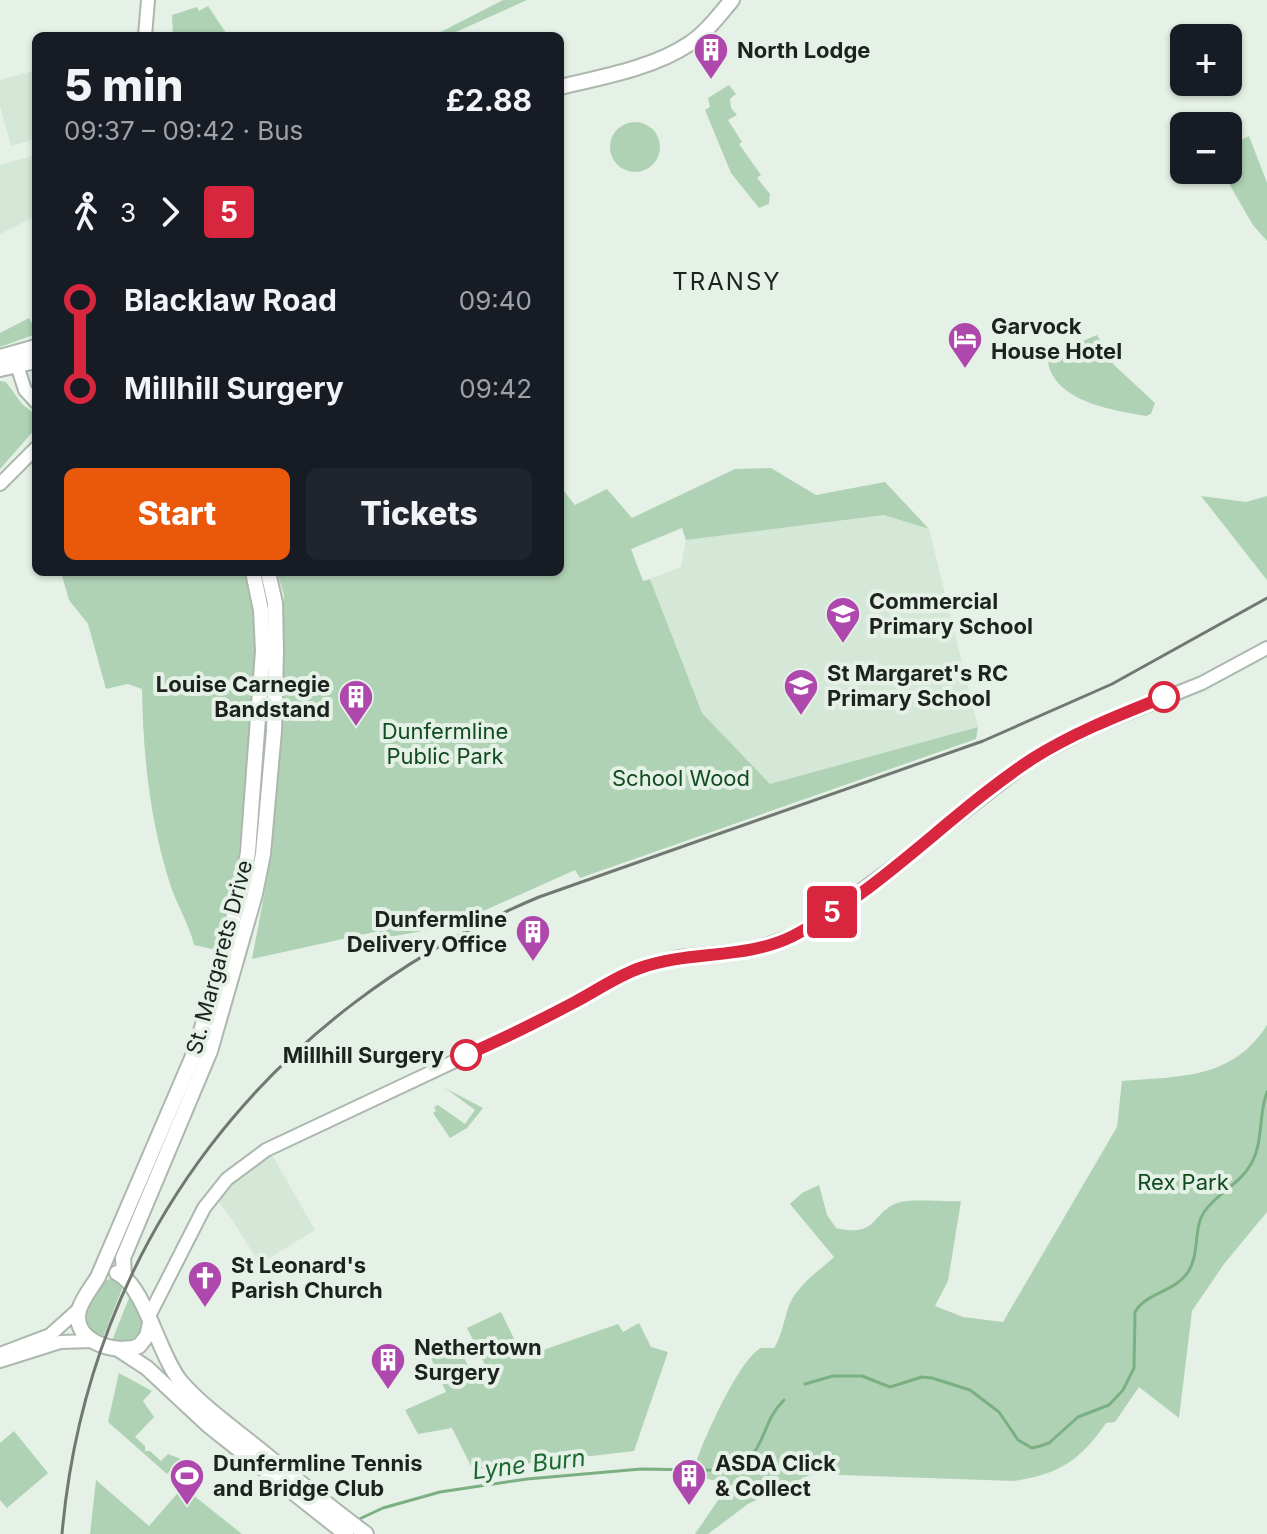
<!DOCTYPE html>
<html lang="en">
<head>
<meta charset="utf-8">
<style>
	:root { --surface:#171b24; --page:#20242c; --text:#f1f3f6; --muted:#9ea1a6; --accent:#ea580c }
	body { margin:0; font-family:Inter,sans-serif; background:var(--page); color:var(--text); height:100vh; display:flex; flex-direction:column; font-size:30px; white-space:nowrap }
	* { box-sizing:border-box; margin:0 }
	p { font-size:26px; color:var(--muted) }
	.icon { flex:none; width:44px; height:44px; fill:none; stroke:currentColor; stroke-width:2; stroke-linecap:round; stroke-linejoin:round }
	.map { position:relative; flex:1; overflow:hidden }
	.panel { position:absolute; left:32px; top:32px; width:532px; height:544px; display:flex; flex-direction:column; background:var(--surface); border-radius:12px; box-shadow:0 2px 6px #0004 }
	.panel>* { flex:none }
	.badge { padding:0 16px; border-radius:6px; font-size:28px; line-height:52px }
	.tools { position:absolute; left:1170px; top:24px; display:grid; gap:16px }
	.tools a { display:grid; place-items:center; width:72px; height:72px; border-radius:12px; background:var(--surface); box-shadow:0 2px 6px #0004; font-size:40px }
	.map>.badge { position:absolute; translate:-50% -50%; box-shadow:0 0 0 4px #fff }
	.legs { display:flex; align-items:center; gap:12px; height:88px; padding:0 32px; font-size:26px }
	.legs p { margin-inline-start:auto }
	.summary { display:flex; align-items:center; justify-content:space-between; height:136px; padding:0 32px }
	h1 { font-size:44px; font-weight:800; line-height:60px }
	.action { display:flex; gap:16px; margin-top:auto; padding:16px 32px }
	.action a { flex:1; height:92px; border-radius:12px; background:var(--accent); color:#fff; font-size:32px; font-weight:800; line-height:92px; text-align:center }
	.action a+a { background:var(--page); color:var(--text) }
	ul { padding:0 32px; list-style:none }
	li { display:flex; align-items:center; gap:28px; height:88px; font-size:30px }
	li i { display:grid; place-items:center; width:12px; height:100%; margin:0 10px; background:currentColor }
	li i::after { content:''; width:20px; height:20px; margin:-10px; border:6px solid; border-radius:50%; background:var(--surface) }
	li p { margin-inline-start:auto }
	li:first-child i { background:linear-gradient(#0000 50%,currentColor 0) }
	li:last-child i { background:linear-gradient(currentColor 50%,#0000 0) }
	.map>svg:first-child { display:block }
	.built { fill:#d5e7d7 }
	.green { fill:#afd2b4 }
	.lines { fill:none; stroke-linecap:round; stroke-linejoin:round }
	.stream { stroke:#7bb083; stroke-width:3 }
	.secondary-casing { stroke:#acb7ad; stroke-width:16 }
	.primary-casing { stroke:#acb7ad; stroke-width:18 }
	.secondary { stroke:#fff; stroke-width:12 }
	.primary { stroke:#fff; stroke-width:14 }
	.rail { stroke:#717871; stroke-width:3 }
	.line-1-casing { stroke:#fff; stroke-width:18 }
	.line-1 { stroke:#d7263d; stroke-width:12 }
	.stop-1-dot { fill:#fff; stroke:#d7263d; stroke-width:4 }
	.labels { text-anchor:middle; dominant-baseline:central; stroke-width:8; stroke-linejoin:round; paint-order:stroke }
	.poi-label { font-size:22px; font-weight:bold; fill:#1e221e; stroke:#e5f1e7; text-anchor:start }
	.park-label { font-size:22px; fill:#104b21; stroke:#e5f1e7 }
	.street-label { font-size:22px; fill:#1e221e; stroke:#e5f1e7 }
	.stop-label { font-size:22px; font-weight:bold; fill:#1e221e; stroke:#e5f1e7; text-anchor:end }
	.neighbourhood-label { font-size:24px; letter-spacing:2px; fill:#1e221e; stroke:#e5f1e7 }
	.water-label { font-size:24px; font-style:italic; fill:#196830; stroke:#e5f1e7 }
</style>
</head>
<body>
<div class="map">
<svg width="1267" height="1534" viewBox="0 0 1267 1534">
	<rect width="100%" height="100%" fill="#e5f1e7"/>
	<g class="built">
		<polygon points="36,70 36,139 11,146 0,106 0,80"/>
		<polygon points="36,155 36,216 0,234 0,165"/>
		<polygon points="884,515 929,529 978,727 770,785 702,713 650,579 681,567 686,540"/>
		<polygon points="272,1155 315,1230 260,1264 231,1218 218,1202 237,1180"/>
	</g>
	<g class="green">
		<polygon points="503,0 527,0 447,36 433,36"/>
		<polygon points="208,6 228,36 173,36 172,15 197,7 199,11"/>
		<polygon points="729,85 736,94 730,99 731,108 737,115 728,120 742,142 739,144 761,175 757,178 770,194 769,204 759,208 731,173 705,110 710,107 708,98"/>
		<circle cx="635" cy="147" r="25"/>
		<polygon points="1249,136 1267,183 1267,241 1253,225 1221,170 1228,170 1228,147"/>
		<polygon points="29,318 33,325 36,324 36,334 0,347 0,333"/>
		<path d="M1097 335 1114 365 1155 403 1151 414 1146 416C1113 410 1055 402 1048 362L1054 353Z"/>
		<polygon points="0,381 6,382 22,404 36,415 36,428 0,469"/>
		<polygon points="771,468 816,495 885,482 929,529 884,515 686,540 682,528 631,549 643,581 650,579 702,713 770,784 978,727 976,739 580,878 575,870 450,926 384,938 379,931 252,959 272,853 284,595 277,572 560,572 560,486 575,505 607,489 632,518 735,469"/>
		<polygon points="1201,496 1246,502 1267,496 1267,580"/>
		<path d="M61 572H247C259 639 254 689 248 756 242 822 239 887 217 950L194 945C189 924 178 907 171 887 150 822 143 756 142 689L128 684 106 689 88 624 69 600Z"/>
		<path d="M1267 1025V1212L1224 1264 1192 1311 1179 1418 1139 1387 1115 1422 1106 1423C1080 1461 1059 1474 1014 1481L812 1474 748 1504 708 1534H695L723 1493V1482L692 1476C697 1452 739 1358 761 1348 762 1348 772 1348 774 1348 784 1332 784 1314 792 1299 802 1282 820 1270 834 1257L790 1204 802 1193 819 1185 827 1215 836 1228C878 1238 871 1213 897 1203 910 1198 945 1202 961 1201L948 1281 935 1306 963 1317 1003 1322 1117 1127 1122 1081C1180 1076 1232 1080 1267 1025Z"/>
		<polygon points="445,1088 483,1108 467,1128 450,1138 433,1113 436,1111 434,1107 438,1105 465,1124 475,1110"/>
		<polygon points="117,1277 124,1284 102,1340 86,1328 84,1313 103,1281"/>
		<path d="M131 1293 143 1327C134 1340 127 1346 111 1343Z"/>
		<polygon points="501,1312 523,1357 618,1324 623,1332 639,1323 651,1347 668,1352 634,1451 473,1470 452,1428 418,1434 405,1410 446,1392 426,1347 453,1335 473,1376 487,1369 467,1328"/>
		<polygon points="119,1373 152,1391 143,1401 154,1417 135,1437 145,1446 145,1451 150,1451 161,1461 168,1454 181,1459 167,1474 108,1422"/>
		<polygon points="14,1431 48,1473 7,1508 0,1500 0,1443"/>
		<polygon points="96,1480 149,1526 183,1487 242,1534 90,1534"/>
	</g>
	<g class="lines">
		<g class="stream">
			<path d="M805 1384 833 1376H862L890 1387 922 1377 932 1378 970 1390 999 1412 1018 1440 1032 1448 1040 1446 1049 1443 1078 1417 1109 1405 1123 1390 1134 1368 1135 1312C1147 1292 1175 1292 1188 1272 1200 1254 1193 1229 1204 1212 1217 1193 1240 1184 1251 1164 1264 1141 1258 1115 1267 1092"/>
			<path d="M736 1470C769 1446 760 1424 784 1400"/>
			<polyline points="355,1521 383,1508 440,1492 527,1479 641,1469 759,1471"/>
		</g>
		<defs>
			<g id="secondary">
				<polyline points="145,36 148,0"/>
				<polyline points="15,359 25,390 36,402"/>
				<polyline points="0,484 36,448"/>
				<polyline points="148,1318 204,1208 227,1179 266,1150 519,1031 636,969 679,957 751,950 792,936 826,916 900,862 1032,759 1091,728 1202,683 1267,648"/>
				<polyline points="0,1354 50,1335 79,1309"/>
				<polyline points="0,1361 60,1342 93,1341"/>
			</g>
			<g id="primary">
				<path d="M560 87C602 77 653 68 689 44 706 33 719 15 732 0"/>
				<polyline points="0,357 36,347"/>
				<polyline points="0,369 36,361"/>
				<path d="M117 1273C144 1284 159 1356 181 1382 202 1406 230 1426 255 1446 292 1476 328 1506 366 1534"/>
				<polyline points="124,1275 123,1258 210,1051 255,894 263,854 274,731 276,651 275,603 268,572"/>
				<path d="M150 1323 147 1336 139 1346C117 1355 71 1342 79 1310 82 1299 92 1287 98 1277L196 1049 241 891 248 852 263 651 261 610 253 572"/>
				<polyline points="118,1349 147,1368 208,1425 346,1534"/>
			</g>
		</defs>
		<use href="#secondary" class="secondary-casing"/>
		<use href="#primary" class="primary-casing"/>
		<use href="#secondary" class="secondary"/>
		<use href="#primary" class="primary"/>
		<path class="rail" d="M62 1534C88 1240 269 1010 539 897L983 741 1112 684 1267 598"/>
	</g>
	<g class="lines">
		<defs>
			<path id="line-1" d="M466 1055C503 1039 539 1021 575 1002 596 991 617 976 640 968 690 950 745 960 793 936 881 891 950 813 1032 759 1073 733 1119 715 1164 697"/>
		</defs>
		<use href="#line-1" class="line-1-casing"/>
		<use href="#line-1" class="line-1"/>
	</g>
	<defs>
		<symbol id="building-pin" viewBox="-11 -11 22 30"><path d="M0 17L-7.5 6A9.5 9.5 0 1 1 7.5 6Z" fill="#af48ac" stroke="#e5f1e7"/><path d="M-4-6H4V6H1V3H-1V6H-4ZM-2.5-4.3h1.7v1.8h-1.7ZM.8-4.3h1.7v1.8H.8ZM-2.5-1h1.7V.8h-1.7ZM.8-1h1.7V.8H.8Z" fill="#fff"/></symbol>
		<symbol id="hotel-pin" viewBox="-11 -11 22 30"><path d="M0 17L-7.5 6A9.5 9.5 0 1 1 7.5 6Z" fill="#af48ac" stroke="#e5f1e7"/><path d="M-6-4.5h1.5V1H6V5H4.5V3h-9V5H-6ZM-4 0a1.8 1.8 0 1 1 3.6 0ZM.5 0V-2.5h3Q6-2.5 6 0Z" fill="#fff"/></symbol>
		<symbol id="school-pin" viewBox="-11 -11 22 30"><path d="M0 17L-7.5 6A9.5 9.5 0 1 1 7.5 6Z" fill="#af48ac" stroke="#e5f1e7"/><path d="M0-5L7-2L0 1L-7-2ZM-4 1L0 2.5L4 1V4Q0 6-4 4Z" fill="#fff"/></symbol>
		<symbol id="church-pin" viewBox="-11 -11 22 30"><path d="M0 17L-7.5 6A9.5 9.5 0 1 1 7.5 6Z" fill="#af48ac" stroke="#e5f1e7"/><path d="M-1.2-6h2.4v3.5h3.3v2.4h-3.3V6h-2.4V-.1h-3.3v-2.4h3.3Z" fill="#fff"/></symbol>
		<symbol id="stadium-pin" viewBox="-11 -11 22 30"><path d="M0 17L-7.5 6A9.5 9.5 0 1 1 7.5 6Z" fill="#af48ac" stroke="#e5f1e7"/><path d="M0-5a6.5 5 0 1 0 0 10a6.5 5 0 1 0 0-10ZM-3.5-1.8h7v3.6h-7Z" fill="#fff"/></symbol>
	</defs>
	<g fill-rule="evenodd">
		<use href="#building-pin" x="691" y="30" width="40" height="54"/>
		<use href="#hotel-pin" x="945" y="319" width="40" height="54"/>
		<use href="#school-pin" x="823" y="594" width="40" height="54"/>
		<use href="#school-pin" x="781" y="666" width="40" height="54"/>
		<use href="#building-pin" x="336" y="677" width="40" height="54"/>
		<use href="#building-pin" x="513" y="912" width="40" height="54"/>
		<use href="#church-pin" x="185" y="1258" width="40" height="54"/>
		<use href="#building-pin" x="368" y="1340" width="40" height="54"/>
		<use href="#stadium-pin" x="167" y="1456" width="40" height="54"/>
		<use href="#building-pin" x="669" y="1456" width="40" height="54"/>
	</g>
	<g class="stop-1-dot">
		<circle cx="1164" cy="697" r="14"/>
		<circle cx="466" cy="1055" r="14"/>
	</g>
	<g class="labels">
		<g class="poi-label">
			<text x="737" y="50">North Lodge</text>
			<text x="991" y="326">Garvock<tspan x="991" dy="25">House Hotel</tspan></text>
			<text x="869" y="601">Commercial<tspan x="869" dy="25">Primary School</tspan></text>
			<text x="827" y="673">St Margaret's RC<tspan x="827" dy="25">Primary School</tspan></text>
			<text x="330" y="684" text-anchor="end">Louise Carnegie<tspan x="330" dy="25">Bandstand</tspan></text>
			<text x="507" y="919" text-anchor="end">Dunfermline<tspan x="507" dy="25">Delivery Office</tspan></text>
			<text x="231" y="1265">St Leonard's<tspan x="231" dy="25">Parish Church</tspan></text>
			<text x="414" y="1347">Nethertown<tspan x="414" dy="25">Surgery</tspan></text>
			<text x="213" y="1463">Dunfermline Tennis<tspan x="213" dy="25">and Bridge Club</tspan></text>
			<text x="715" y="1463">ASDA Click<tspan x="715" dy="25">&amp; Collect</tspan></text>
		</g>
		<g class="park-label">
			<text x="445" y="731">Dunfermline<tspan x="445" dy="25">Public Park</tspan></text>
			<text x="681" y="778">School Wood</text>
			<text x="1183" y="1182">Rex Park</text>
		</g>
		<g class="street-label">
			<text transform="translate(219 957) rotate(-75)">St. Margarets Drive</text>
		</g>
		<g class="stop-label">
			<text x="444" y="1055">Millhill Surgery</text>
		</g>
		<g class="neighbourhood-label">
			<text x="727" y="281">TRANSY</text>
		</g>
		<g class="water-label">
			<text transform="translate(529 1464) rotate(-7)">Lyne Burn</text>
		</g>
	</g>
</svg>
<div class="tools">
<a>+</a>
<a>−</a>
</div>
<b class="badge" style="left:832px;top:912px;background:#d7263d;color:#fff">5</b>
<section class="panel">
<div class="summary"><div><h1>5 min</h1><p>09:37 – 09:42 · Bus</p></div><b>£2.88</b></div>
<div class="legs"><svg class="icon" aria-label="walk" viewBox="0 0 24 24"><circle cx="13" cy="4" r="2"/><path d="M13 8l-2 6 4 7M11 14l-3 7M7 12l3-4h3l4 4"/></svg>3<svg class="icon" aria-label="forward" viewBox="0 0 24 24"><path d="M9 5l7 7-7 7"/></svg><b class="badge" style="background:#d7263d;color:#fff">5</b></div>
<ul>
<li><i style="color:#d7263d"></i><b>Blacklaw Road</b><p>09:40</p></li>
<li><i style="color:#d7263d"></i><b>Millhill Surgery</b><p>09:42</p></li>
</ul>
<div class="action"><a>Start</a><a>Tickets</a></div>
</section>
</div>
</body>
</html>
